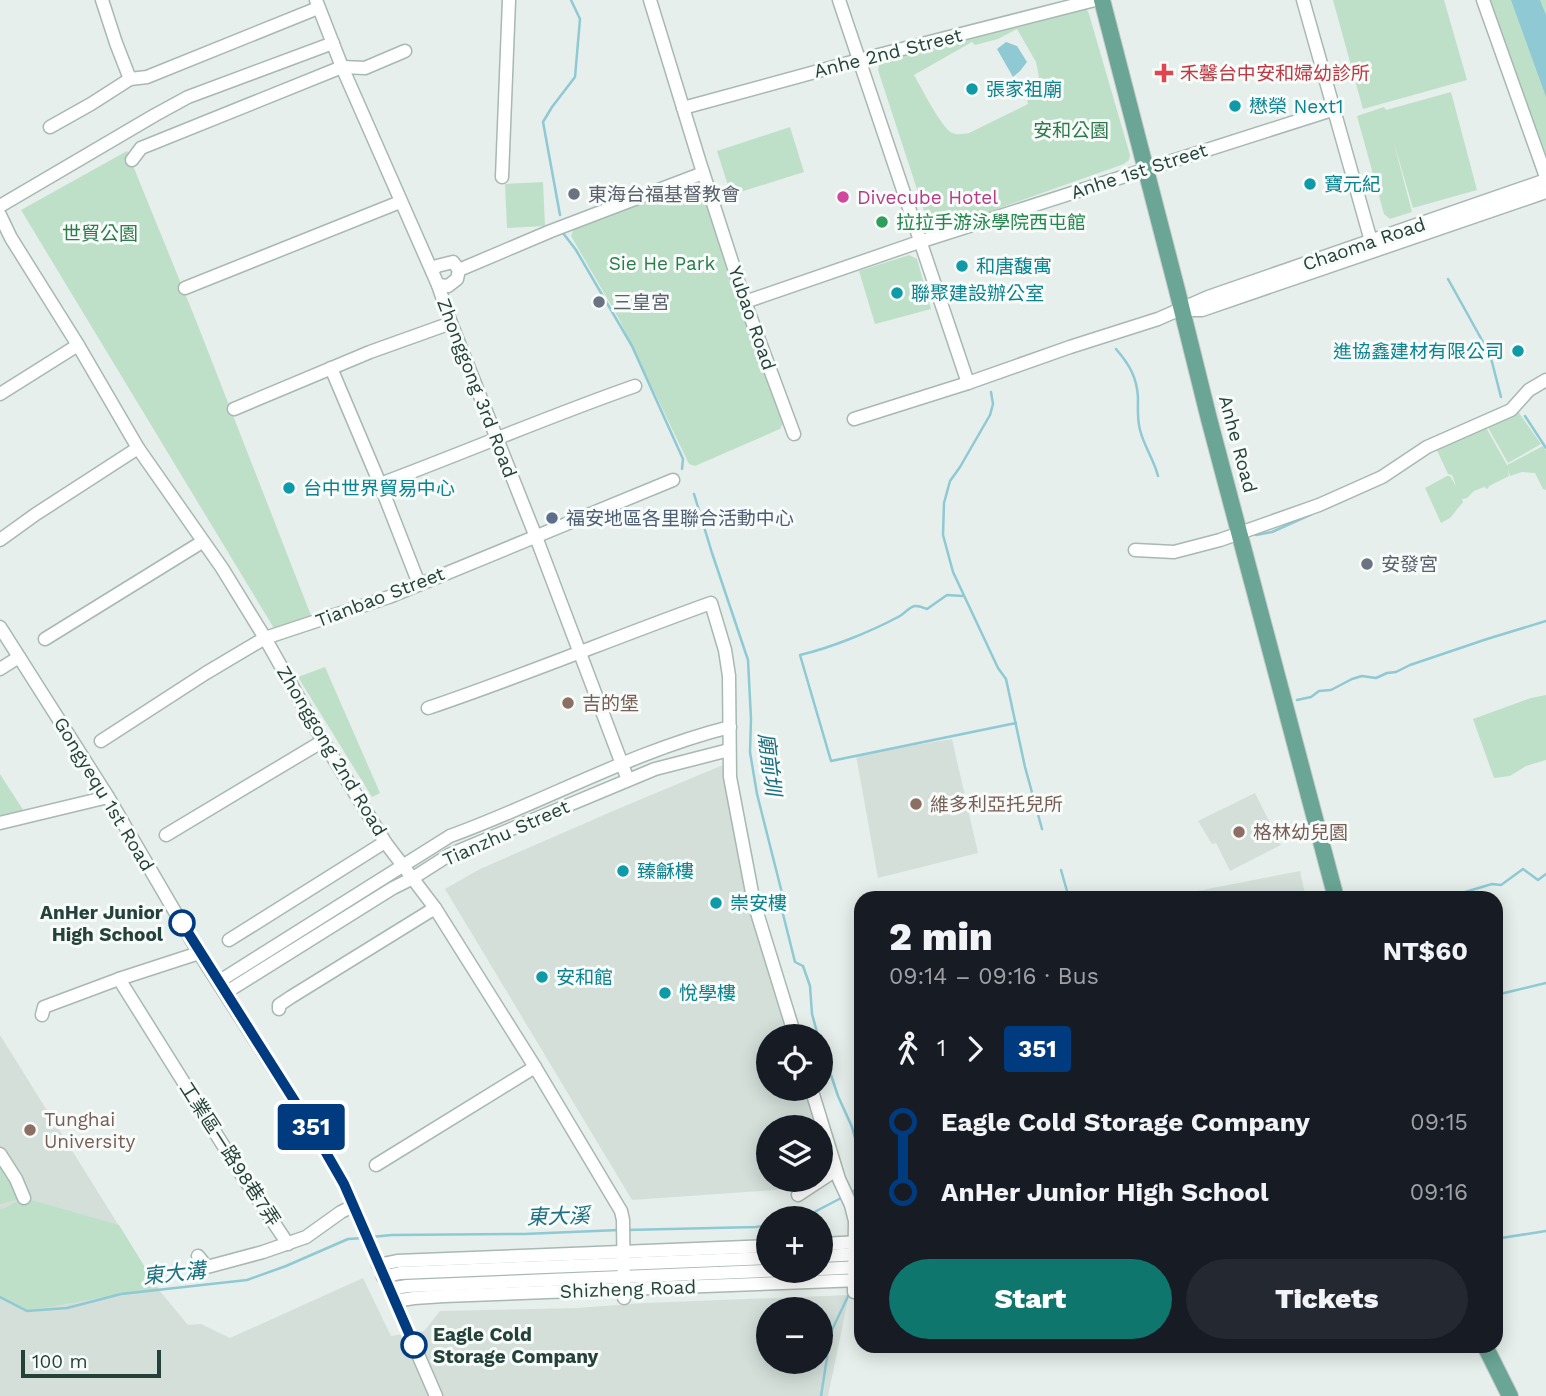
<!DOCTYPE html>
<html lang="en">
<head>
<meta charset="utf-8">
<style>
	:root { --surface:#171b24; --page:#242831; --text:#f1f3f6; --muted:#9ea1a6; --accent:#0f766e }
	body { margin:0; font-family:"Work Sans","Noto Sans TC",sans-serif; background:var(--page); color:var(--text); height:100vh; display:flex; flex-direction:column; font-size:26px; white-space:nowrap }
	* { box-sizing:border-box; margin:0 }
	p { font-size:23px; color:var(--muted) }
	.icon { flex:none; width:38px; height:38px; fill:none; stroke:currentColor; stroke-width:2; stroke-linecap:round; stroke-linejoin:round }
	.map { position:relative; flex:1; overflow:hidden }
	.drawer { position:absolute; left:854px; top:891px; width:649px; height:462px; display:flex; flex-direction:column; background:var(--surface); border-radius:21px; box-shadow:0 4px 18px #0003 }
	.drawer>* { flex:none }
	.badge { padding:0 14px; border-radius:5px; font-size:24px; line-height:46px }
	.buttons { position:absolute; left:756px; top:1024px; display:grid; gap:14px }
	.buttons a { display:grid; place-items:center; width:77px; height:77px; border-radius:50%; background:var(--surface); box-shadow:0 4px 18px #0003; font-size:35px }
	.scale { position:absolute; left:21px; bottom:18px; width:140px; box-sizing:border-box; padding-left:7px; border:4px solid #24423a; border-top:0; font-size:19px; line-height:24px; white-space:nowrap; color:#24423a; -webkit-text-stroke:5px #f7fbf9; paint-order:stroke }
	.map>.badge { position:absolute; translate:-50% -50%; box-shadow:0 0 0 4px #fff }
	.legs { display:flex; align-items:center; gap:10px; height:77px; padding:0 35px; font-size:23px }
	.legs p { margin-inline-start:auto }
	.headline { display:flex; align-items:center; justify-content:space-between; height:119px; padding:0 35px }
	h1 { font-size:38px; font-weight:800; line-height:52px }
	.primary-button { display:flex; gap:14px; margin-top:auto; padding:14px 35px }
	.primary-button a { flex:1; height:80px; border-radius:42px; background:var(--accent); color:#fff; font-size:28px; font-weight:800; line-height:80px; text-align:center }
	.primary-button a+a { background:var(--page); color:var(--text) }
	ul { padding:0 35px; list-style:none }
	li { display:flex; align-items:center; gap:24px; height:70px; font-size:26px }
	li i { display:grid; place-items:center; width:10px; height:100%; margin:0 9px; background:currentColor }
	li i::after { content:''; width:18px; height:18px; margin:-9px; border:5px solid; border-radius:50%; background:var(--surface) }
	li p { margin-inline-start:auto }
	li:first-child i { background:linear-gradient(#0000 50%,currentColor 0) }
	li:last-child i { background:linear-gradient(currentColor 50%,#0000 0) }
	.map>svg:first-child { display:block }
	.built { fill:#d4dfda; fill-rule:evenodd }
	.green { fill:#bfe0c8; fill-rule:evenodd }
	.water { fill:#8ec9d4 }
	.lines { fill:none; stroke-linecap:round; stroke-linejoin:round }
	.stream { stroke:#8ec9d4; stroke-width:2.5 }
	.minor-casing { stroke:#a8b8b2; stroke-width:15 }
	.major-casing { stroke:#c2cac8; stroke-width:18 }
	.minor { stroke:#fff; stroke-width:12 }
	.major { stroke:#6aa596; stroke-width:16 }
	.line-1-casing { stroke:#fff; stroke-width:16 }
	.line-1 { stroke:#003b80; stroke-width:10 }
	.health-dot { fill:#e0444e; stroke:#f7fbf9; stroke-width:2.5 }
	.culture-dot { fill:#0f9aa8; stroke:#f7fbf9; stroke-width:2.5 }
	.worship-dot { fill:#6b7280; stroke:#f7fbf9; stroke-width:2.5 }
	.hotel-dot { fill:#d1479c; stroke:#f7fbf9; stroke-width:2.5 }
	.leisure-dot { fill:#2e9e5b; stroke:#f7fbf9; stroke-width:2.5 }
	.service-dot { fill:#5c6f8a; stroke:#f7fbf9; stroke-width:2.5 }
	.education-dot { fill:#8d6e63; stroke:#f7fbf9; stroke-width:2.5 }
	.stop-1-dot { fill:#fff; stroke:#003b80; stroke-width:3.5 }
	.labels { text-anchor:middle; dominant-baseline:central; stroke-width:6; stroke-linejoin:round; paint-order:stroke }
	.street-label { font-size:19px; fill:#24423a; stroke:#f7fbf9 }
	.health-label { font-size:19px; fill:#be3a42; stroke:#f7fbf9; text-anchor:start }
	.culture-label { font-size:19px; fill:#0d838f; stroke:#f7fbf9; text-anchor:start }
	.park-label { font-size:19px; fill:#2d7a4b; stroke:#f7fbf9 }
	.worship-label { font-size:19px; fill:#5b616d; stroke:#f7fbf9; text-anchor:start }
	.hotel-label { font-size:19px; fill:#b23c85; stroke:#f7fbf9; text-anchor:start }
	.leisure-label { font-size:19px; fill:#27864d; stroke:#f7fbf9; text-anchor:start }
	.service-label { font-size:19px; fill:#4e5e75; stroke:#f7fbf9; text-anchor:start }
	.education-label { font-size:19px; fill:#785e54; stroke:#f7fbf9; text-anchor:start }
	.stop-label { font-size:19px; font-weight:bold; fill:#24423a; stroke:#f7fbf9; text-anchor:end }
	.water-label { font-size:21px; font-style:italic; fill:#1c6f80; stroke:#f7fbf9 }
</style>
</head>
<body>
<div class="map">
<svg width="1546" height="1396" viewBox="0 0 1546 1396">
	<rect width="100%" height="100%" fill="#e6efeb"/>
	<g class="built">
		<polygon points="952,739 978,853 878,878 856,755"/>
		<polygon points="723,765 754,902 793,1036 768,1036 768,1088 807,1089 818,1127 768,1127 768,1180 808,1180 803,1183 775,1190 632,1200 445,889 480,869 620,808"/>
		<polygon points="1255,793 1281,845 1230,871 1216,843 1212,844 1198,821"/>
		<polygon points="1300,871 1306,898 1161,898"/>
		<path d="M0 1035 159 1290 188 1325 201 1324 230 1338 363 1278 391 1336 424 1331 440 1311 577 1308 645 1303 849 1295 828 1396H0ZM768 1309H821V1362H768Z"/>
	</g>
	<g class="green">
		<polygon points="1333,0 1444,0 1467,80 1363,109"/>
		<polygon points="1485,0 1546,0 1546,162"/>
		<path d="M1080 8H1086L1089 14 1130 155 1129 160 1124 164 938 230H933L929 226 878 70 879 65 884 61ZM1017 29 1036 62 1039 77 1025 91 1028 104 969 133C964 134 958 135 952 133 941 127 921 87 914 75L972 42 975 45 998 39Z"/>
		<polygon points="1451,92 1477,190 1413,208 1393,140 1412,212 1390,219 1384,214 1357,116 1384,107 1386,110"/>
		<polygon points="790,127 804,172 731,195 717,151"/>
		<polygon points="127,151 195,318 312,618 275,630 21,210"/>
		<polygon points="694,181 703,185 784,422 780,429 695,466 689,464 619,319 571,236 574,228"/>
		<polygon points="543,182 545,226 507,228 505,184"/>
		<polygon points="909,255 917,259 931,309 875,324 859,271"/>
		<polygon points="1517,410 1541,444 1508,463 1486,424"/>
		<polygon points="1484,424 1507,465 1543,446 1546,451 1546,490 1543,489 1535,473 1522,472 1510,476 1508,469 1509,476 1489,486 1488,489 1484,487 1474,491 1467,498 1462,499 1463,502 1450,518 1441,523 1425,488 1447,476 1450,476 1456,486 1452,475 1448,474 1435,446"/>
		<polygon points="325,667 380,793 372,797 298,677"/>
		<polygon points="1546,695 1546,760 1526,766 1510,776 1494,778 1473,719 1531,698"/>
		<polygon points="0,774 27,816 0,823"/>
		<polygon points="0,1159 24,1198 119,1225 159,1290 121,1294 27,1311 0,1297 0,1209 5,1208 21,1199 0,1204"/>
	</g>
	<g class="water">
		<polygon points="1511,0 1540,0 1546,15 1546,97"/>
		<polygon points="1006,42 1017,46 1027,62 1020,71 1013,77 997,49"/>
	</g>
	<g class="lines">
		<g class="stream">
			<polyline points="560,215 543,122 552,107 575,77 580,19 571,0"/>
			<polyline points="563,233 576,250 632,346 683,459 682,469"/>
			<polyline points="1448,279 1483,342 1492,362 1501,397"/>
			<path d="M1116 349C1129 364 1137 377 1138 398 1138 409 1137 419 1140 430 1144 446 1154 460 1158 476"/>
			<polyline points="991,392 993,404 990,415 960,467 950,481 944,503 943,535 953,572 998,668 1006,679 1025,767 1042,829"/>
			<polyline points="1525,416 1546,448"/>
			<polyline points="694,494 712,553 748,660 751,719 750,752 757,794 784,901 780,902 795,962 803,966 810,986 812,1014 818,1036"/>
			<polyline points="1256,535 1272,532 1312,514"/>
			<path d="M963 596 947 595 927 609C924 608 920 606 916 606 909 606 905 614 898 617 870 632 830 648 800 655L831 761 1016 723"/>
			<polyline points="1297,700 1311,697 1319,691 1331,690 1352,679 1362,676 1376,678 1387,673 1396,672 1410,665 1487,639 1546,621"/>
			<polyline points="1061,870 1069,898"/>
			<polyline points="1445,898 1492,884 1501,885 1523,869 1538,880 1546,874"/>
			<polyline points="1496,995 1546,983"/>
			<polyline points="821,1045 838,1096 852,1127 861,1160"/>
			<polyline points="849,1194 861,1186"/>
			<polyline points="803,1218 843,1197"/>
			<polyline points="626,1230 756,1227 768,1225"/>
			<polyline points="1496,1236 1501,1238 1546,1231"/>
			<polyline points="371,1237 392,1235 524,1234 619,1230"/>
			<polyline points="0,1297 27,1311 67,1308 121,1294 247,1280 286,1266 348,1239 364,1238"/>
			<polyline points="821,1396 831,1332 850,1292"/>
		</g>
		<defs>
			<g id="minor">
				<polyline points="102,0 116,43 130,79"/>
				<polyline points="316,0 342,67 438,285 451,323 536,537 628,780"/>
				<polyline points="650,0 700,163 745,302 794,434"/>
				<polyline points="839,0 968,383"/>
				<polyline points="1303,0 1371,241"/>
				<polyline points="1483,0 1546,177"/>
				<polyline points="683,108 859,60 1095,0"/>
				<polyline points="50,127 91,104 130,79 147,77 318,8"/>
				<polyline points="132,160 141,148 342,67 365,68 405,51"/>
				<polyline points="502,177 509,0"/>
				<polyline points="0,206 155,115 188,97 333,43"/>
				<polyline points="0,215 11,238 78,345 138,448 222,568 265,638 323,741 385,842 435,908 535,1067 621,1211 623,1220 624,1298"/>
				<polyline points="432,271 437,266 453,262 459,270"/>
				<polyline points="438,285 448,286 457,279 459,270 551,231 703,173"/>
				<polyline points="185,288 400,202"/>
				<polyline points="745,302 919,242 1335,109"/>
				<polyline points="1186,310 1202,310 1546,192"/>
				<polyline points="331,368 380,484 419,584"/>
				<polyline points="0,394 78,345"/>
				<polyline points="234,409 370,352 451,323"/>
				<polyline points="854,419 968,383 1070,347 1158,319 1208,297 1546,180"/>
				<path d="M380 484C466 452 549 416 635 386"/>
				<polyline points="0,540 36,514 138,448"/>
				<polyline points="1135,550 1174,552 1220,540 1319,505 1382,477 1427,447 1511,410 1529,390 1546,380"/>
				<polyline points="0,627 108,797 199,953 313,1130 344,1184 436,1396"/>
				<polyline points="45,639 202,542"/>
				<polyline points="0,669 19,657"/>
				<path d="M428 708C523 676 616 637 711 603L725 650 729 676 730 777 754 903 795 1036"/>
				<polyline points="101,741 206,673 265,638 389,597 673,480"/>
				<polyline points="0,823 108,797"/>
				<polyline points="166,835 323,741"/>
				<polyline points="229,940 385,842"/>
				<polyline points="119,979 243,1177 288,1244"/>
				<path d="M218 982 450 836C544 802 633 751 730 727"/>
				<polyline points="225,993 393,888 413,878 449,855 655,769 729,750"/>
				<polyline points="279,1009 279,1005 291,997 435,908"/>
				<polyline points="42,1015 44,1007 119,979 199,953"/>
				<polyline points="811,1088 839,1179 851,1205 855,1221 854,1292"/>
				<polyline points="0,1154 16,1179 24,1198"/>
				<polyline points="376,1165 535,1067"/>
				<polyline points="798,1195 836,1170"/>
				<polyline points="821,1244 861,1242"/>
				<polyline points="198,1256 207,1267 263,1252 306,1237 341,1212 353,1206"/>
				<polyline points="821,1256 861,1254"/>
				<polyline points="378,1265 397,1261 768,1246"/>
				<polyline points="821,1269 861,1267"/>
				<polyline points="383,1277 400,1273 768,1258"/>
				<polyline points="389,1289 407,1286 788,1270"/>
				<polyline points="395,1301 414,1298 444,1296 861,1280"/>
			</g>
			<g id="major">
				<polyline points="1102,0 1177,290 1209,419 1336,898"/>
				<polyline points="1485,1346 1510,1396"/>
			</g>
		</defs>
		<use href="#minor" class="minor-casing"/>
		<use href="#major" class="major-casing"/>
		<use href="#minor" class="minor"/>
		<use href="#major" class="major"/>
	</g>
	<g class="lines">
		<defs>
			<polyline id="line-1" points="182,923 313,1130 344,1184 414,1345"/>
		</defs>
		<use href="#line-1" class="line-1-casing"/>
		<use href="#line-1" class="line-1"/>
	</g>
	<path class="health-dot" d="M1160.5 62.5h7v7h7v7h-7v7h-7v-7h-7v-7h7z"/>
	<g class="culture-dot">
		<circle cx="972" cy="89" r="7"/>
		<circle cx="1235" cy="106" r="7"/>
		<circle cx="1310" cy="184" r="7"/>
		<circle cx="962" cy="266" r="7"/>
		<circle cx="897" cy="293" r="7"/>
		<circle cx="1518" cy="351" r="7"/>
		<circle cx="289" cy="488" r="7"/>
		<circle cx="623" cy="871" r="7"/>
		<circle cx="716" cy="903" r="7"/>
		<circle cx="542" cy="977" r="7"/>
		<circle cx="665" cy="993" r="7"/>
	</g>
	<g class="worship-dot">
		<circle cx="574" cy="194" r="7"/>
		<circle cx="599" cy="302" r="7"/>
		<circle cx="1367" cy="564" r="7"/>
	</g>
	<circle class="hotel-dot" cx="843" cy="197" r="7"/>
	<circle class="leisure-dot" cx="882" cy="222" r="7"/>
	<circle class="service-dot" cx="552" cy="518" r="7"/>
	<g class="education-dot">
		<circle cx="568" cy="703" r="7"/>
		<circle cx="916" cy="804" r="7"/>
		<circle cx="1239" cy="832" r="7"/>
		<circle cx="30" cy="1130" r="7"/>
	</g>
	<g class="stop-1-dot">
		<circle cx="182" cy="923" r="12"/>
		<circle cx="414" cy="1345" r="12"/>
	</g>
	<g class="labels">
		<g class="street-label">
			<text transform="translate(888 53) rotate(-14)">Anhe 2nd Street</text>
			<text transform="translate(1139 171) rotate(-18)">Anhe 1st Street</text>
			<text transform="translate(1364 244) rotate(-19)">Chaoma Road</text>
			<text transform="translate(752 318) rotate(71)">Yubao Road</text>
			<text transform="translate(477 388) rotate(69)">Zhonggong 3rd Road</text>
			<text transform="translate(1238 444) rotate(75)">Anhe Road</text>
			<text transform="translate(380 597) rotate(-21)">Tianbao Street</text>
			<text transform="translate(332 751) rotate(59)">Zhonggong 2nd Road</text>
			<text transform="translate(104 794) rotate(59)">Gongyequ 1st Road</text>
			<text transform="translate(506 833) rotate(-24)">Tianzhu Street</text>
			<text transform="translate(230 1154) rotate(57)">工業區一路98巷7弄</text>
			<text transform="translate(628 1289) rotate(-2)">Shizheng Road</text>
		</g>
		<g class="health-label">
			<text x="1180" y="73">禾馨台中安和婦幼診所</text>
		</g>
		<g class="culture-label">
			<text x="986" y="89">張家祖廟</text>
			<text x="1249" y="106">懋榮 Next1</text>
			<text x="1324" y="184">寶元紀</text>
			<text x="976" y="266">和唐馥寓</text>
			<text x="911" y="293">聯聚建設辦公室</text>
			<text x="1504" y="351" text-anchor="end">進協鑫建材有限公司</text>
			<text x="303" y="488">台中世界貿易中心</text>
			<text x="637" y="871">臻龢樓</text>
			<text x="730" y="903">崇安樓</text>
			<text x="556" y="977">安和館</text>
			<text x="679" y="993">悅學樓</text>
		</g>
		<g class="park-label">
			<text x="1071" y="130">安和公園</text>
			<text x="100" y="233">世貿公園</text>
			<text x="662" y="263">Sie He Park</text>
		</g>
		<g class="worship-label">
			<text x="588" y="194">東海台福基督教會</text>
			<text x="613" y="302">三皇宮</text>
			<text x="1381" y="564">安發宮</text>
		</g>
		<g class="hotel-label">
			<text x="857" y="197">Divecube Hotel</text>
		</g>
		<g class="leisure-label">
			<text x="896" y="222">拉拉手游泳學院西屯館</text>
		</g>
		<g class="service-label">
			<text x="566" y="518">福安地區各里聯合活動中心</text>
		</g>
		<g class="education-label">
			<text x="582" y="703">吉的堡</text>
			<text x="930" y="804">維多利亞托兒所</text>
			<text x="1253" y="832">格林幼兒園</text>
			<text x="44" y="1119">Tunghai<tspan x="44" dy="22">University</tspan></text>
		</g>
		<g class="stop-label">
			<text x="163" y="912">AnHer Junior<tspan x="163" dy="22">High School</tspan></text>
			<text x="433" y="1334" text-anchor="start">Eagle Cold<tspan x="433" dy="22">Storage Company</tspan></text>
		</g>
		<g class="water-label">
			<text transform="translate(770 764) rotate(83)">廟前圳</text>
			<text transform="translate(558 1216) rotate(-2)">東大溪</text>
			<text transform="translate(174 1273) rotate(-6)">東大溝</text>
		</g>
	</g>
</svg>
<div class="buttons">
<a><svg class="icon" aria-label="locate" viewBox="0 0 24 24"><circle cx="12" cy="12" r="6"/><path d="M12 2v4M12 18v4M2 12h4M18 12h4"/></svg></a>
<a><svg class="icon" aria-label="layers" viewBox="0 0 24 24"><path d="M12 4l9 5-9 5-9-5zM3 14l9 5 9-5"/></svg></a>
<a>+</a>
<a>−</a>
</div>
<div class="scale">100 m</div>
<b class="badge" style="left:311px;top:1127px;background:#003b80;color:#fff">351</b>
<section class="drawer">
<div class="headline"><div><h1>2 min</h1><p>09:14 – 09:16 · Bus</p></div><b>NT$60</b></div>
<div class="legs"><svg class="icon" aria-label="walk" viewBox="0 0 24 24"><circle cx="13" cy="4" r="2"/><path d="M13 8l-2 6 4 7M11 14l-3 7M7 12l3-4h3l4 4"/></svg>1<svg class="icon" aria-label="forward" viewBox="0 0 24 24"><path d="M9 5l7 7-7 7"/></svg><b class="badge" style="background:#003b80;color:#fff">351</b></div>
<ul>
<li><i style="color:#003b80"></i><b>Eagle Cold Storage Company</b><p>09:15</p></li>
<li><i style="color:#003b80"></i><b>AnHer Junior High School</b><p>09:16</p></li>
</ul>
<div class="primary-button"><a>Start</a><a>Tickets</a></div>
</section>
</div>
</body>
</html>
